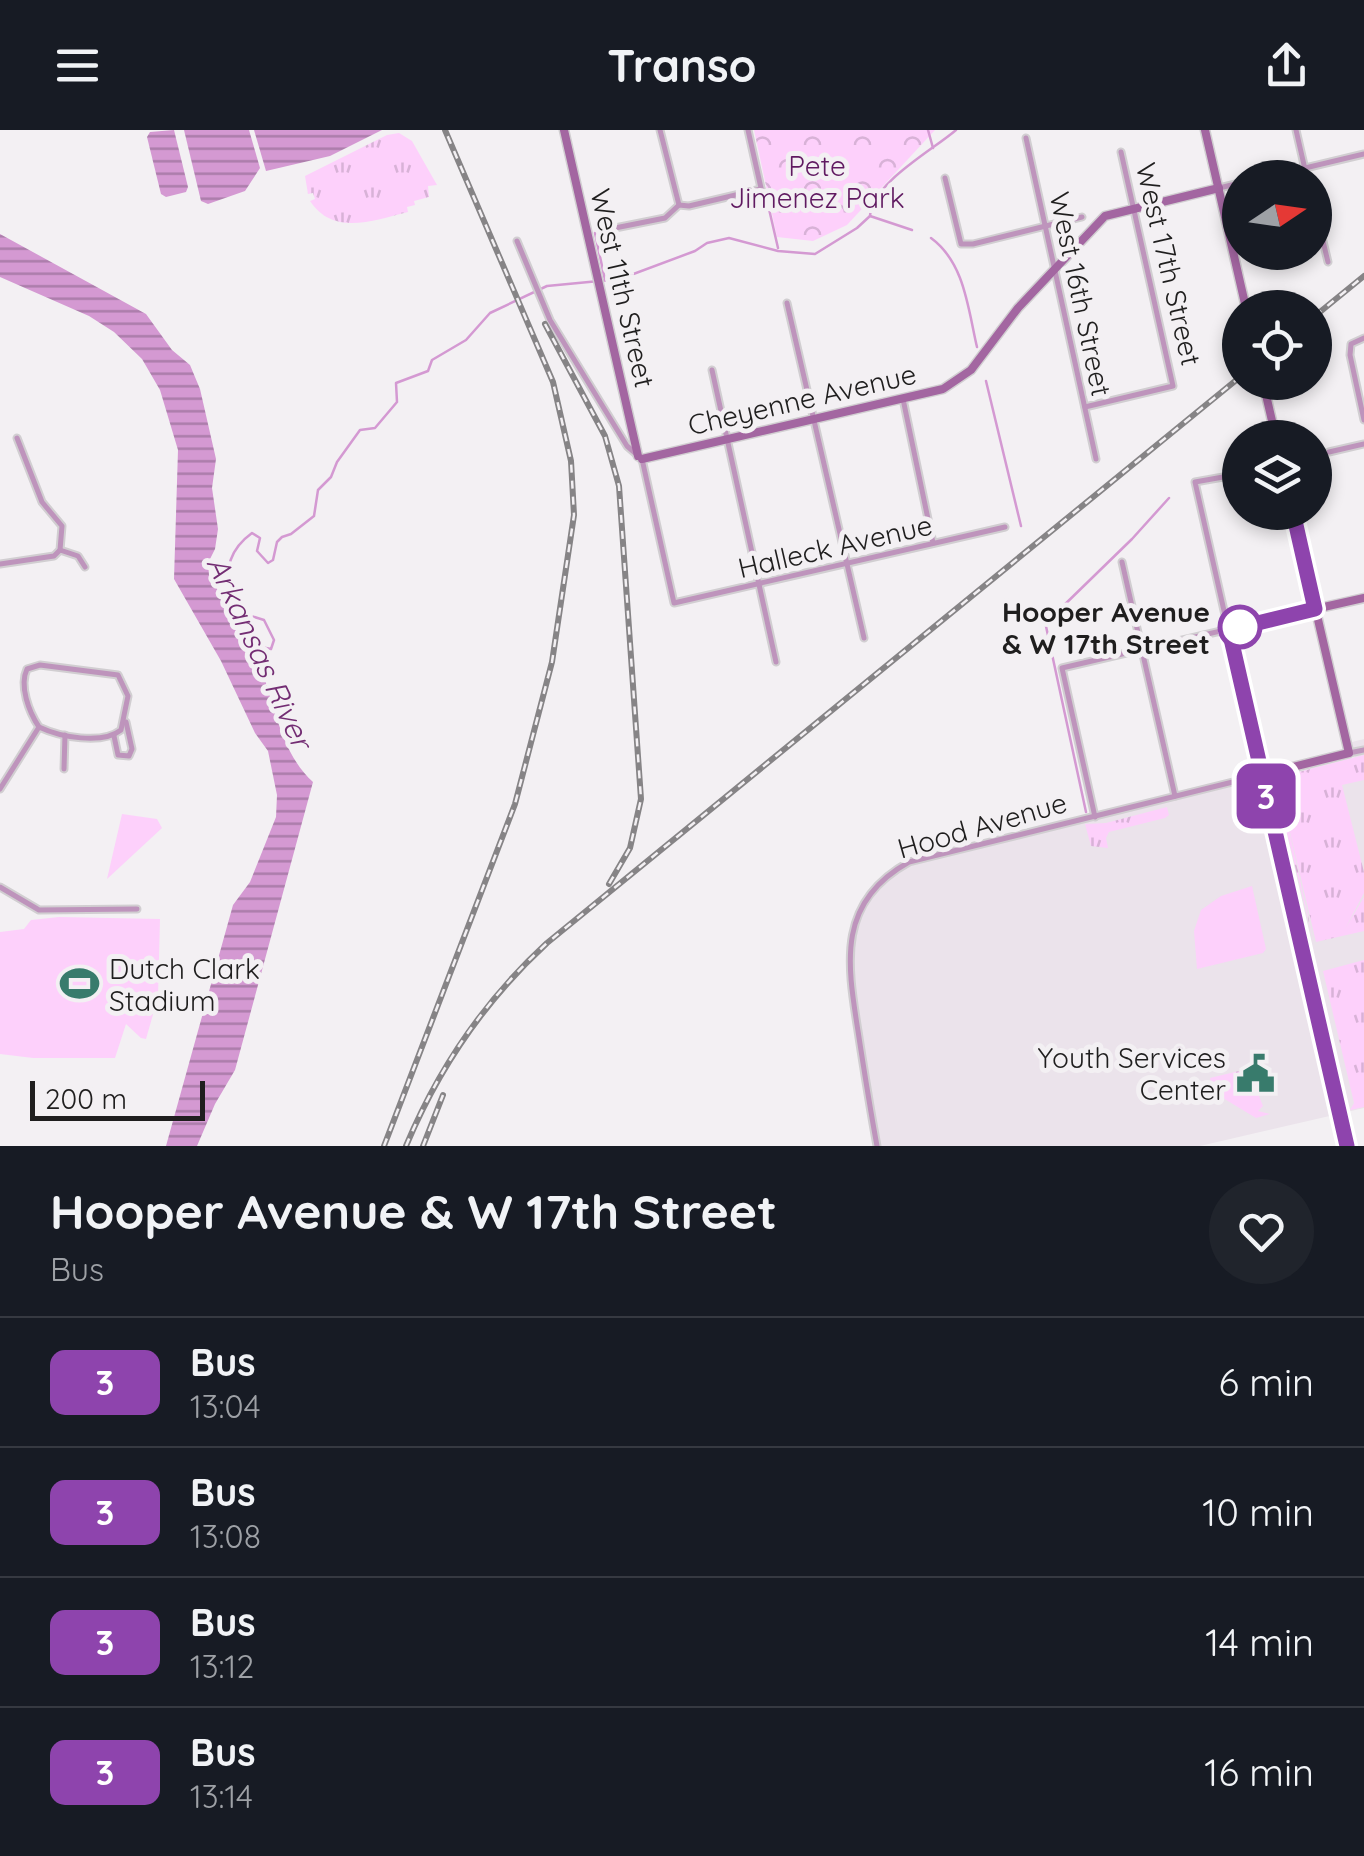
<!DOCTYPE html>
<html lang="en">
<head>
<meta charset="utf-8">
<style>
	:root { --surface:#171b24; --page:#20242c; --text:#f1f3f6; --muted:#9ea1a6; --line:#363941 }
	body { margin:0; font-family:Quicksand,sans-serif; background:var(--page); color:var(--text); height:100vh; display:flex; flex-direction:column; font-size:38px; white-space:nowrap }
	* { box-sizing:border-box; margin:0 }
	p { font-size:32px; color:var(--muted) }
	.icon { flex:none; width:55px; height:55px; fill:none; stroke:currentColor; stroke-width:2; stroke-linecap:round; stroke-linejoin:round }
	.map { position:relative; height:1016px; overflow:hidden }
	.details { display:flex; flex-direction:column; background:var(--surface); flex:1 }
	.details>* { flex:none }
	.badge { padding:0 20px; border-radius:15px; font-size:35px; line-height:65px }
	.needle { width:65px; rotate:77deg }
	.tools { position:absolute; left:1222px; top:30px; display:grid; gap:20px }
	.tools a { display:grid; place-items:center; width:110px; height:110px; border-radius:50%; background:var(--surface); box-shadow:0 5px 15px #0003; font-size:50px }
	.scale { position:absolute; left:30px; bottom:25px; width:175px; box-sizing:border-box; padding-left:10px; border:5px solid #1f1e1e; border-top:0; font-size:28px; line-height:35px; white-space:nowrap; color:#1f1e1e; -webkit-text-stroke:8px #f3f0f3; paint-order:stroke }
	.map>.badge { position:absolute; translate:-50% -50%; box-shadow:0 0 0 5px #fff }
	.round { display:grid; place-items:center; flex:none; width:105px; height:105px; border-radius:52px; background:var(--page) }
	.summary { display:flex; align-items:center; justify-content:space-between; height:170px; padding:0 50px }
	h1 { font-size:48px; font-weight:800; line-height:75px }
	ul { padding:0; list-style:none }
	li { display:flex; align-items:center; gap:30px; height:130px; padding:0 50px; border-top:2px solid var(--line) }
	li div { flex:1 }
	li b { display:block; font-size:38px }
	li em { font-style:normal }
	li .badge { min-width:110px; font-weight:700; text-align:center }
	header { display:flex; justify-content:space-between; align-items:center; height:130px; padding:0 50px; background:var(--surface); font-size:45px; font-weight:800 }
	.map>svg:first-child { display:block }
	.built { fill:#ebe3eb }
	.grass { fill:url(#grass-tufts) }
	.forest { fill:url(#forest-crowns) }
	.pitch { fill:#fdd0fb }
	.water { fill:url(#water-rules) }
	.lines { fill:none; stroke-linecap:round; stroke-linejoin:round }
	.stream { stroke:#d499d2; stroke-width:2.5 }
	.street-casing { stroke:#d1ced1; stroke-width:9 }
	.secondary-casing { stroke:#d1ced1; stroke-width:11 }
	.street { stroke:#be94bc; stroke-width:5 }
	.secondary { stroke:#a366a1; stroke-width:8 }
	.rail-casing { stroke:#868486; stroke-width:6 }
	.rail { stroke:#f3f0f3; stroke-width:2.5; stroke-dasharray:8; stroke-linecap:butt }
	.line-casing { stroke:#fff; stroke-width:22 }
	.line { stroke:#8e44ad; stroke-width:15 }
	.stop-dot { fill:#fff; stroke:#8e44ad; stroke-width:5 }
	.labels { text-anchor:middle; dominant-baseline:central; stroke-width:10; stroke-linejoin:round; paint-order:stroke }
	.park-label { font-size:28px; fill:#601a61; stroke:#f3f0f3 }
	.street-label { font-size:28px; fill:#1f1e1e; stroke:#f3f0f3 }
	.stop-label { font-size:28px; font-weight:bold; fill:#1f1e1e; stroke:#f3f0f3; text-anchor:end }
	.poi-label { font-size:28px; fill:#1f1e1e; stroke:#f3f0f3; text-anchor:start }
	.water-label { font-size:30px; font-style:italic; fill:#732d73; stroke:#f3f0f3 }
</style>
</head>
<body>
<header><svg class="icon" aria-label="menu" viewBox="0 0 24 24"><path d="M4 6h16M4 12h16M4 18h16"/></svg>Transo<svg class="icon" aria-label="share" viewBox="0 0 24 24"><path d="M12 15V3M7 8l5-5 5 5M5 13v7h14v-7"/></svg></header>
<div class="map">
<svg width="1364" height="1016" viewBox="0 0 1364 1016">
	<defs>
		<pattern id="grass-tufts" width="24" height="20" patternUnits="userSpaceOnUse" patternTransform="scale(2.5)"><rect width="24" height="20" fill="#fdd0fb"/><path d="M3 7l-1-3M5 7V3M7 7l1-3M15 17l-1-3M17 17v-4M19 17l1-3" fill="none" stroke="#d8b2d7"/></pattern>
		<pattern id="forest-crowns" width="20" height="18" patternUnits="userSpaceOnUse" patternTransform="scale(2.5)"><rect width="20" height="18" fill="#fdd0fb"/><path d="M2 6a3 3 0 1 1 6 0M12 15a3 3 0 1 1 6 0" fill="none" stroke="#d8b2d7"/></pattern>
		<pattern id="water-rules" width="6" height="5" patternUnits="userSpaceOnUse" patternTransform="scale(2.5)"><rect width="6" height="5" fill="#d499d2"/><path d="M0 2.5h6" fill="none" stroke="#ab7caa"/></pattern>
	</defs>
	<rect width="100%" height="100%" fill="#f3f0f3"/>
	<polygon class="built" points="1364,609 1364,978 1200,1016 877,1016 849,841 852,802 868,768 883,751 910,733 1355,627 1352,612"/>
	<g class="grass">
		<path d="M399 3 412 11 437 55 428 56 429 67 414 71 415 75 407 77 408 82C374 90 334 107 310 71L315 69 313 63 308 64 305 46 387 5Z"/>
		<polygon points="1364,625 1364,650 1342,655 1364,742 1364,763 1345,799 1364,767 1364,801 1316,812 1284,677 1314,813 1280,675 1285,673 1280,647"/>
		<polygon points="1167,677 1169,685 1165,688 1109,702 1106,708 1108,718 1091,716 1085,694 1106,693"/>
		<polygon points="1364,830 1364,977 1350,980 1354,973 1323,841"/>
		<polygon points="1239,941 1240,947 1235,951 1243,956 1258,952 1256,956 1262,958 1263,963 1259,966 1263,976 1258,981 1270,984 1256,988 1213,962 1210,948"/>
	</g>
	<polygon class="forest" points="754,0 935,0 847,95 813,111 777,107"/>
	<g class="pitch">
		<polygon points="122,684 157,689 162,698 107,749"/>
		<polygon points="1252,756 1266,819 1263,823 1197,839 1194,801 1201,780 1221,766"/>
		<polygon points="59,787 160,789 158,867 146,909 141,908 126,894 115,928 33,928 0,924 0,802 24,799 31,790"/>
	</g>
	<g class="water">
		<polygon points="174,0 188,57 186,62 166,67 161,64 147,7 150,2"/>
		<polygon points="184,0 249,0 260,38 245,61 208,74 201,71"/>
		<polygon points="254,0 382,0 330,26 266,41"/>
		<path d="M0 104 146 184 172 220 190 235 200 259 216 329 212 358 218 399 215 419 208 433 209 445C222 470 241 493 253 518 273 560 277 620 313 652L235 940 215 974 197 1016H166L233 775 250 752 276 687 277 665 268 621 255 603 221 531 174 449 178 320 160 260 142 229 114 202 89 186 0 147Z"/>
	</g>
	<g class="lines">
		<g class="stream">
			<polyline points="928,0 933,18"/>
			<polyline points="766,66 778,118"/>
			<polyline points="870,86 912,100"/>
			<polyline points="595,103 605,150"/>
			<path d="M931 108C965 133 968 179 977 217"/>
			<polyline points="986,251 1021,396"/>
			<polyline points="1044,487 1086,682"/>
			<polyline points="1046,489 1057,482 1132,409 1169,368"/>
			<path d="M255 521 261 517 271 519 274 510 264 490 245 484 229 464C225 438 230 419 252 403L260 408 257 421 268 433 273 430 277 412 282 407 291 404 314 386 318 360 331 347 337 332 360 300 375 298 397 272 396 253 428 241 432 230 466 210 490 183 547 156 620 149 695 121 707 113 729 108 778 121 815 124 857 98 870 86C872 53 933 20 956 0"/>
		</g>
		<defs>
			<g id="street">
				<polyline points="660,0 679,75"/>
				<polyline points="748,0 763,67"/>
				<polyline points="1296,0 1307,48"/>
				<polyline points="1026,8 1096,329"/>
				<polyline points="945,48 961,114 973,114 1082,87"/>
				<polyline points="1263,48 1364,24"/>
				<polyline points="1219,58 1240,53"/>
				<polyline points="1315,78 1328,132"/>
				<polyline points="610,99 665,88 679,75 689,76 761,59"/>
				<polyline points="517,111 550,190 627,316 642,329 674,473 1005,397"/>
				<polyline points="787,173 864,508"/>
				<polyline points="1364,208 1351,214 1350,225 1364,290"/>
				<polyline points="712,240 776,532"/>
				<polyline points="903,269 933,413"/>
				<polyline points="1085,277 1173,256 1121,22"/>
				<polyline points="1329,322 1364,314"/>
				<polyline points="60,420 78,426 85,437"/>
				<polyline points="1122,432 1175,666"/>
				<polyline points="0,434 54,426 60,420 62,396 42,372 17,308"/>
				<path d="M40 535 118 545 128 566 121 600C102 615 60 607 39 597 29 582 19 556 27 539Z"/>
				<polyline points="114,606 118,625 129,626 132,619 126,592"/>
				<polyline points="1349,623 1364,620"/>
				<polyline points="64,639 65,605"/>
				<polyline points="0,659 39,597"/>
				<polyline points="1095,687 1062,538 1315,479"/>
				<polyline points="0,757 39,780 137,779"/>
				<path d="M877 1016C870 978 864 940 858 901 847 832 837 772 909 732L1261 645 1195 352 1240 344"/>
			</g>
			<g id="secondary">
				<polyline points="564,0 638,326"/>
				<polyline points="1205,0 1246,178"/>
				<polyline points="1263,252 1276,308"/>
				<polyline points="642,329 943,259 971,240 1018,178 1105,86 1219,58"/>
				<polyline points="1293,382 1349,623 1261,645 1347,1016"/>
				<polyline points="1315,479 1364,468"/>
			</g>
		</defs>
		<use href="#street" class="street-casing"/>
		<use href="#secondary" class="secondary-casing"/>
		<use href="#street" class="street"/>
		<use href="#secondary" class="secondary"/>
		<defs>
			<g id="rail">
				<polyline points="1315,186 1364,146"/>
				<polyline points="545,194 605,306 619,356 641,669 630,718 609,754"/>
				<polyline points="384,1016 515,674 552,532 574,385 571,331 553,252 445,0"/>
				<path d="M406 1016C439 937 484 871 547 813L1240 247"/>
				<polyline points="423,1016 443,965"/>
			</g>
		</defs>
		<use href="#rail" class="rail-casing"/>
		<use href="#rail" class="rail"/>
	</g>
	<g class="lines">
		<defs>
			<polyline id="line" points="1293,382 1315,479 1229,500 1347,1016"/>
		</defs>
		<use href="#line" class="line-casing"/>
		<use href="#line" class="line"/>
	</g>
	<defs>
		<symbol id="stadium-bare" viewBox="-9 -9 18 18"><path d="M0-5a6.5 5 0 1 0 0 10a6.5 5 0 1 0 0-10ZM-3.5-1.8h7v3.6h-7Z" fill="#387b6c" stroke="#f3f0f3" stroke-width="2.5" paint-order="stroke"/></symbol>
		<symbol id="civic-bare" viewBox="-9 -9 18 18"><path d="M-.6-6.5H3V-4.5H.6V-3L4-1V1h2V6H-6V1h2V-1L-.6-3ZM-1.2 2.5V6h2.4V2.5Z" fill="#387b6c" stroke="#f3f0f3" stroke-width="2.5" paint-order="stroke"/></symbol>
	</defs>
	<g fill-rule="evenodd">
		<use href="#stadium-bare" x="52" y="826" width="55" height="55"/>
		<use href="#civic-bare" x="1228" y="916" width="55" height="55"/>
	</g>
	<circle class="stop-dot" cx="1240" cy="497" r="20"/>
	<g class="labels">
		<g class="park-label">
			<text x="817" y="35">Pete<tspan x="817" dy="32">Jimenez Park</tspan></text>
		</g>
		<g class="street-label">
			<text transform="translate(1169 134) rotate(77)">West 17th Street</text>
			<text transform="translate(623 158) rotate(77)">West 11th Street</text>
			<text transform="translate(1081 164) rotate(78)">West 16th Street</text>
			<text transform="translate(802 269) rotate(-13)">Cheyenne Avenue</text>
			<text transform="translate(835 416) rotate(-13)">Halleck Avenue</text>
			<text transform="translate(982 695) rotate(-16)">Hood Avenue</text>
		</g>
		<g class="stop-label">
			<text x="1210" y="481">Hooper Avenue<tspan x="1210" dy="32">&amp; W 17th Street</tspan></text>
		</g>
		<g class="poi-label">
			<text x="109" y="838">Dutch Clark<tspan x="109" dy="32">Stadium</tspan></text>
			<text x="1226" y="927" text-anchor="end">Youth Services<tspan x="1226" dy="32">Center</tspan></text>
		</g>
		<g class="water-label">
			<text transform="translate(260 522) rotate(65)">Arkansas River</text>
		</g>
	</g>
</svg>
<div class="tools">
<a><svg class="needle" viewBox="-14 -14 28 28"><path d="M0-13l5 13h-10z" fill="#e53935"/><path d="M0 13l5-13h-10z" fill="#9ea1a6"/></svg></a>
<a><svg class="icon" aria-label="locate" viewBox="0 0 24 24"><circle cx="12" cy="12" r="6"/><path d="M12 2v4M12 18v4M2 12h4M18 12h4"/></svg></a>
<a><svg class="icon" aria-label="layers" viewBox="0 0 24 24"><path d="M12 4l9 5-9 5-9-5zM3 14l9 5 9-5"/></svg></a>
</div>
<div class="scale">200 m</div>
<b class="badge" style="left:1266px;top:666px;background:#8e44ad;color:#fff">3</b>
</div>
<section class="details">
<div class="summary"><div><h1>Hooper Avenue &amp; W 17th Street</h1><p>Bus</p></div><a class="round"><svg class="icon" aria-label="heart" viewBox="0 0 24 24"><path d="M12 20l-8-8c-3-5 5-10 8-4 3-6 11-1 8 4z"/></svg></a></div>
<ul>
<li><span class="badge" style="background:#8e44ad;color:#fff">3</span><div><b>Bus</b><p>13:04</p></div><em>6 min</em></li>
<li><span class="badge" style="background:#8e44ad;color:#fff">3</span><div><b>Bus</b><p>13:08</p></div><em>10 min</em></li>
<li><span class="badge" style="background:#8e44ad;color:#fff">3</span><div><b>Bus</b><p>13:12</p></div><em>14 min</em></li>
<li><span class="badge" style="background:#8e44ad;color:#fff">3</span><div><b>Bus</b><p>13:14</p></div><em>16 min</em></li>
</ul>
</section>
</body>
</html>
